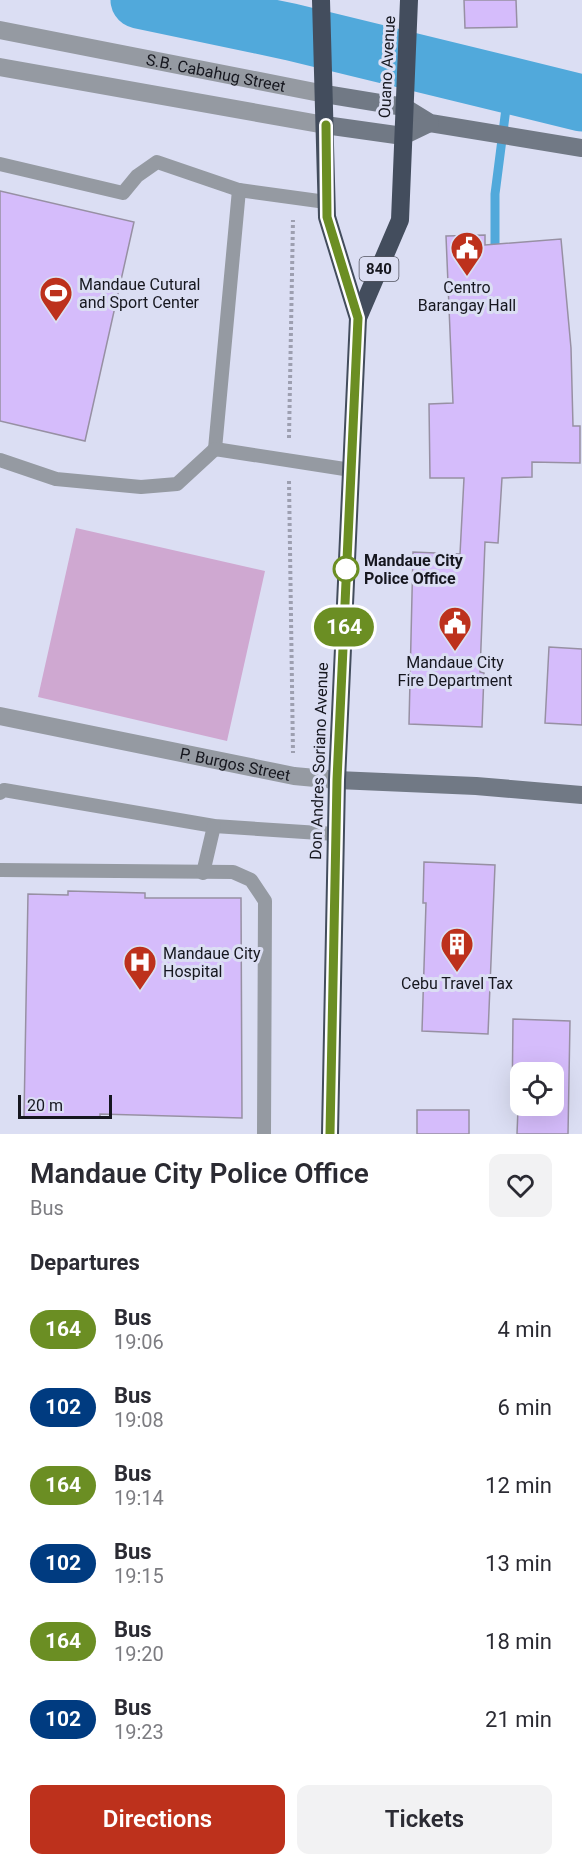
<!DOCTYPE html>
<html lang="en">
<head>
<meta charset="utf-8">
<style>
	:root { --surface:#fff; --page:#f2f2f3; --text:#2b2b33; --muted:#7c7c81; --accent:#bd311c }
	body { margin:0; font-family:Roboto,sans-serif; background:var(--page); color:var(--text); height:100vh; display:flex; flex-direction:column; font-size:22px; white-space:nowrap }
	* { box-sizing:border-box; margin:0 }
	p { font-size:20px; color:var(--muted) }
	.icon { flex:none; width:33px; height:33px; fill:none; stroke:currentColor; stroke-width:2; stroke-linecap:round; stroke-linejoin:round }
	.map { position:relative; height:1134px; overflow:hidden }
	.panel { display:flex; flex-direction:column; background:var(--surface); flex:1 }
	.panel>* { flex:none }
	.badge { padding:0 12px; border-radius:20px; font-size:21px; line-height:39px }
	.buttons { position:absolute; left:510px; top:1062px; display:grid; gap:12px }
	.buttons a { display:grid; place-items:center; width:54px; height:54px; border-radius:12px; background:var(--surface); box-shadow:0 6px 24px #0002; font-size:30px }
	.scale { position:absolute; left:18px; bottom:15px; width:94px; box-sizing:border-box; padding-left:6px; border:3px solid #16171f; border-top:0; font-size:16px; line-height:21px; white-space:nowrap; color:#16171f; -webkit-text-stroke:4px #dbdef3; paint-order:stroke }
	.map>.badge { position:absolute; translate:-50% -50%; box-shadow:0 0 0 3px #fff }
	h2 { padding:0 30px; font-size:22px; line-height:54px }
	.round { display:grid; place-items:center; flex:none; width:63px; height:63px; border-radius:12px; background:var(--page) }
	.overview { display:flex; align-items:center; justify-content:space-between; height:102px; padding:0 30px }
	h1 { font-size:28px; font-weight:600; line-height:45px }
	.primary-button { display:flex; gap:12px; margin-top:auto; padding:12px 30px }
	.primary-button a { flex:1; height:69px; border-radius:12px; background:var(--accent); color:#fff; font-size:24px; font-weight:600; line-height:69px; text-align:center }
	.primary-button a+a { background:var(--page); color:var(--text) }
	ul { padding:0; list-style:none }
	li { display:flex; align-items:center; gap:18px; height:78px; padding:0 30px }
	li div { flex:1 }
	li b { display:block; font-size:22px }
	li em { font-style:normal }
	li .badge { min-width:66px; font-weight:700; text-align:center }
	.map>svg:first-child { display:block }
	.green { fill:#cfa8d1 }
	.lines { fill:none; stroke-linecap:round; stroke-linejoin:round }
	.stream { stroke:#51a9db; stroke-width:9 }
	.river { stroke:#51a9db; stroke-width:57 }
	.building { fill:#d5bcfb; stroke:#9790a3; stroke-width:1.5; fill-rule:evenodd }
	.path { stroke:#9d9fb0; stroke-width:4; stroke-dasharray:3 3; stroke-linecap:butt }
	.lane { stroke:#959aa2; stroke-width:14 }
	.street { stroke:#959aa2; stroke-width:18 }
	.secondary { stroke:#717985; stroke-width:18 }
	.highway { stroke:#434d5d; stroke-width:18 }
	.line-casing { stroke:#fff; stroke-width:14 }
	.line { stroke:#6b8e23; stroke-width:9 }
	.stop-dot { fill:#fff; stroke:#6b8e23; stroke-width:3 }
	.labels { text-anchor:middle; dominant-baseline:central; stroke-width:6; stroke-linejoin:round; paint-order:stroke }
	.shield { fill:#dbdef3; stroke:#51535f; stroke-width:1.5 }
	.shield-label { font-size:15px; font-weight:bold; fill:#16171f }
	.street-label { font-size:16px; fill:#16171f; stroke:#dbdef3 }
	.poi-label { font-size:16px; fill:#16171f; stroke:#dbdef3 }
	.stop-label { font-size:16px; font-weight:bold; fill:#16171f; stroke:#dbdef3; text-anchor:start }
</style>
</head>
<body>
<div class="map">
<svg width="582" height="1134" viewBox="0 0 582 1134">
	<rect width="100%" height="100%" fill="#dbdef3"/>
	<polygon class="green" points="76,528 265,571 227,741 38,697"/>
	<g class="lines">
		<polyline class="stream" points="495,256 495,194 509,85"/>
		<polyline class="river" points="139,0 291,32 582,103"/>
	</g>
	<g class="building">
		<polygon points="464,0 516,0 517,27 465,28"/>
		<polygon points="0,191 134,222 85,441 0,421"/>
		<polygon points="485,235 485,245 561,239 571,348 573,426 580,426 580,463 532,462 532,477 502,478 498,543 485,542 480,672 484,673 482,727 409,724 413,552 460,554 464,478 430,478 429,404 453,403 446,236"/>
		<polygon points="549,647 582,649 582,725 545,723"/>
		<polygon points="424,862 495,865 488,1034 422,1031 426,903 423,903"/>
		<polygon points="68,891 145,893 145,898 241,898 242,1118 100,1114 100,1117 24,1117 28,894 68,895"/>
		<path d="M513 1019 570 1021 568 1134H517L518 1109 512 1108ZM520 1072H554V1106H520Z"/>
		<rect x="417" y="1110" width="52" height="24"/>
	</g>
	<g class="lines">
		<g class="path">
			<polyline points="289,438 293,220"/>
			<polyline points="289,481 293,753"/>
		</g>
		<g class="lane">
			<polyline points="0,164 123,193 137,176 157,162 239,190 326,202"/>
			<polyline points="215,449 239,190"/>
			<polyline points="0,460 56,479 141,487 177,484 215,449 351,470"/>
			<polyline points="0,793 4,790 214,826 335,834"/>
			<polyline points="0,870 233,872 251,880 265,901 264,1134"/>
			<polyline points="203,873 214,826"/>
		</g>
		<g class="street">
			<path id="s1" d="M0 30 325 94"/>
			<polyline points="0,67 325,125"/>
			<path id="s2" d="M0 716 294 776 337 780"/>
		</g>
		<g class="secondary">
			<polyline points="325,94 404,107 430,123 582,148"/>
			<polyline points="325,125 403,136 430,123"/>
			<polyline points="337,780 476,786 582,795"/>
		</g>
		<g class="highway">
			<polyline points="321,0 327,217 358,318 337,780 330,1134"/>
			<polyline points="358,318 400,220 409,0"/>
		</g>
	</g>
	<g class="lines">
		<defs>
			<polyline id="line" points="326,125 327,217 358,318 337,780 330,1134"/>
		</defs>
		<use href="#line" class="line-casing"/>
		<use href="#line" class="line"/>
	</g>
	<defs>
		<symbol id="civic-pin" viewBox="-11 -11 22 30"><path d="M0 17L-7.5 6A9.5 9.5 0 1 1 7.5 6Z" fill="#bd311c" stroke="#dbdef3"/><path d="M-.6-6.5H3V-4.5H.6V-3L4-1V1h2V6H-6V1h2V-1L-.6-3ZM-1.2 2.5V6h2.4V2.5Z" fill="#fff"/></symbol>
		<symbol id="stadium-pin" viewBox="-11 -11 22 30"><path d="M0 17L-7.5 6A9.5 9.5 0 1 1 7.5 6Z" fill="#bd311c" stroke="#dbdef3"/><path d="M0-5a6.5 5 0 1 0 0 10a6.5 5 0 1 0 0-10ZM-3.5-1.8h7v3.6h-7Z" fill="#fff"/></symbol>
		<symbol id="building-pin" viewBox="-11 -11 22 30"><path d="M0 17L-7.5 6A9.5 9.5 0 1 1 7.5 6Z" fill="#bd311c" stroke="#dbdef3"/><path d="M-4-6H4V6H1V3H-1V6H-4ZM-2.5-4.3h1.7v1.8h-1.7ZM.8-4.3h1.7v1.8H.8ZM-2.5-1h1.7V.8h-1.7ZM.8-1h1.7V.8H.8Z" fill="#fff"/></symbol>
		<symbol id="hospital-pin" viewBox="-11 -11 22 30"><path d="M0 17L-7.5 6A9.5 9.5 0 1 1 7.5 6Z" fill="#bd311c" stroke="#dbdef3"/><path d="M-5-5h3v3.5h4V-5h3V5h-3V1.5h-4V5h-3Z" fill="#fff"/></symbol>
	</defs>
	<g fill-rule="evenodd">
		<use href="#civic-pin" x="448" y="229" width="38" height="52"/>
		<use href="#stadium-pin" x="37" y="274" width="38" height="52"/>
		<use href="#civic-pin" x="436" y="604" width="38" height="52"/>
		<use href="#building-pin" x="438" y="925" width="38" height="52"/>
		<use href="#hospital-pin" x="121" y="943" width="38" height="52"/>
	</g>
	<circle class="stop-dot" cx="346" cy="569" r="12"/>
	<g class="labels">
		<rect class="shield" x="359.5" y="257" width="39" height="24" rx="4.5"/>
		<g class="shield-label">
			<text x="379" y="269">840</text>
		</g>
		<g class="street-label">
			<text transform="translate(387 67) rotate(-87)">Ouano Avenue</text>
			<text stroke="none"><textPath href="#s1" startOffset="220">S.B. Cabahug Street</textPath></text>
			<text transform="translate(319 761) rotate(-88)">Don Andres Soriano Avenue</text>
			<text stroke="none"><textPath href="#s2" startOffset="240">P. Burgos Street</textPath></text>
		</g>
		<g class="poi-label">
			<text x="79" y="284" text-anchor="start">Mandaue Cutural<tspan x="79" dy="18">and Sport Center</tspan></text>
			<text x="467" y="287">Centro<tspan x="467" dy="18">Barangay Hall</tspan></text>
			<text x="455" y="662">Mandaue City<tspan x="455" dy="18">Fire Department</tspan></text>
			<text x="163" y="953" text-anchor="start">Mandaue City<tspan x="163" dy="18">Hospital</tspan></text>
			<text x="457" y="983">Cebu Travel Tax</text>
		</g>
		<g class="stop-label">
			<text x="364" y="560">Mandaue City<tspan x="364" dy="18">Police Office</tspan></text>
		</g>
	</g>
</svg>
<div class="buttons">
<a><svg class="icon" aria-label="locate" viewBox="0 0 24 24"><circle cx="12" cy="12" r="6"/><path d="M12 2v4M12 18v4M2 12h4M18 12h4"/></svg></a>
</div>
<div class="scale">20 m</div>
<b class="badge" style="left:344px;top:627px;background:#6b8e23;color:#fff">164</b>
</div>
<section class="panel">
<div class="overview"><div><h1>Mandaue City Police Office</h1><p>Bus</p></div><a class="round"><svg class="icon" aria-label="heart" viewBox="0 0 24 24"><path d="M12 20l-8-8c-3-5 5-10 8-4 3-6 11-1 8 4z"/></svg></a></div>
<h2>Departures</h2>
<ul>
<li><span class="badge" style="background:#6b8e23;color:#fff">164</span><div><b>Bus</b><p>19:06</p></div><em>4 min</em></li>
<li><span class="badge" style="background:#003b80;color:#fff">102</span><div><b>Bus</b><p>19:08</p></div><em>6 min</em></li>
<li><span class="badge" style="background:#6b8e23;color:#fff">164</span><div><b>Bus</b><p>19:14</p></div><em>12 min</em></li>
<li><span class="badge" style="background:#003b80;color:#fff">102</span><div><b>Bus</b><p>19:15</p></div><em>13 min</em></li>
<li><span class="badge" style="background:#6b8e23;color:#fff">164</span><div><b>Bus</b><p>19:20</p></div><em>18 min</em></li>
<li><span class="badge" style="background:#003b80;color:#fff">102</span><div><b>Bus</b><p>19:23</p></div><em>21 min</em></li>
</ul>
<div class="primary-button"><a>Directions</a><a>Tickets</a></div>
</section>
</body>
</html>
